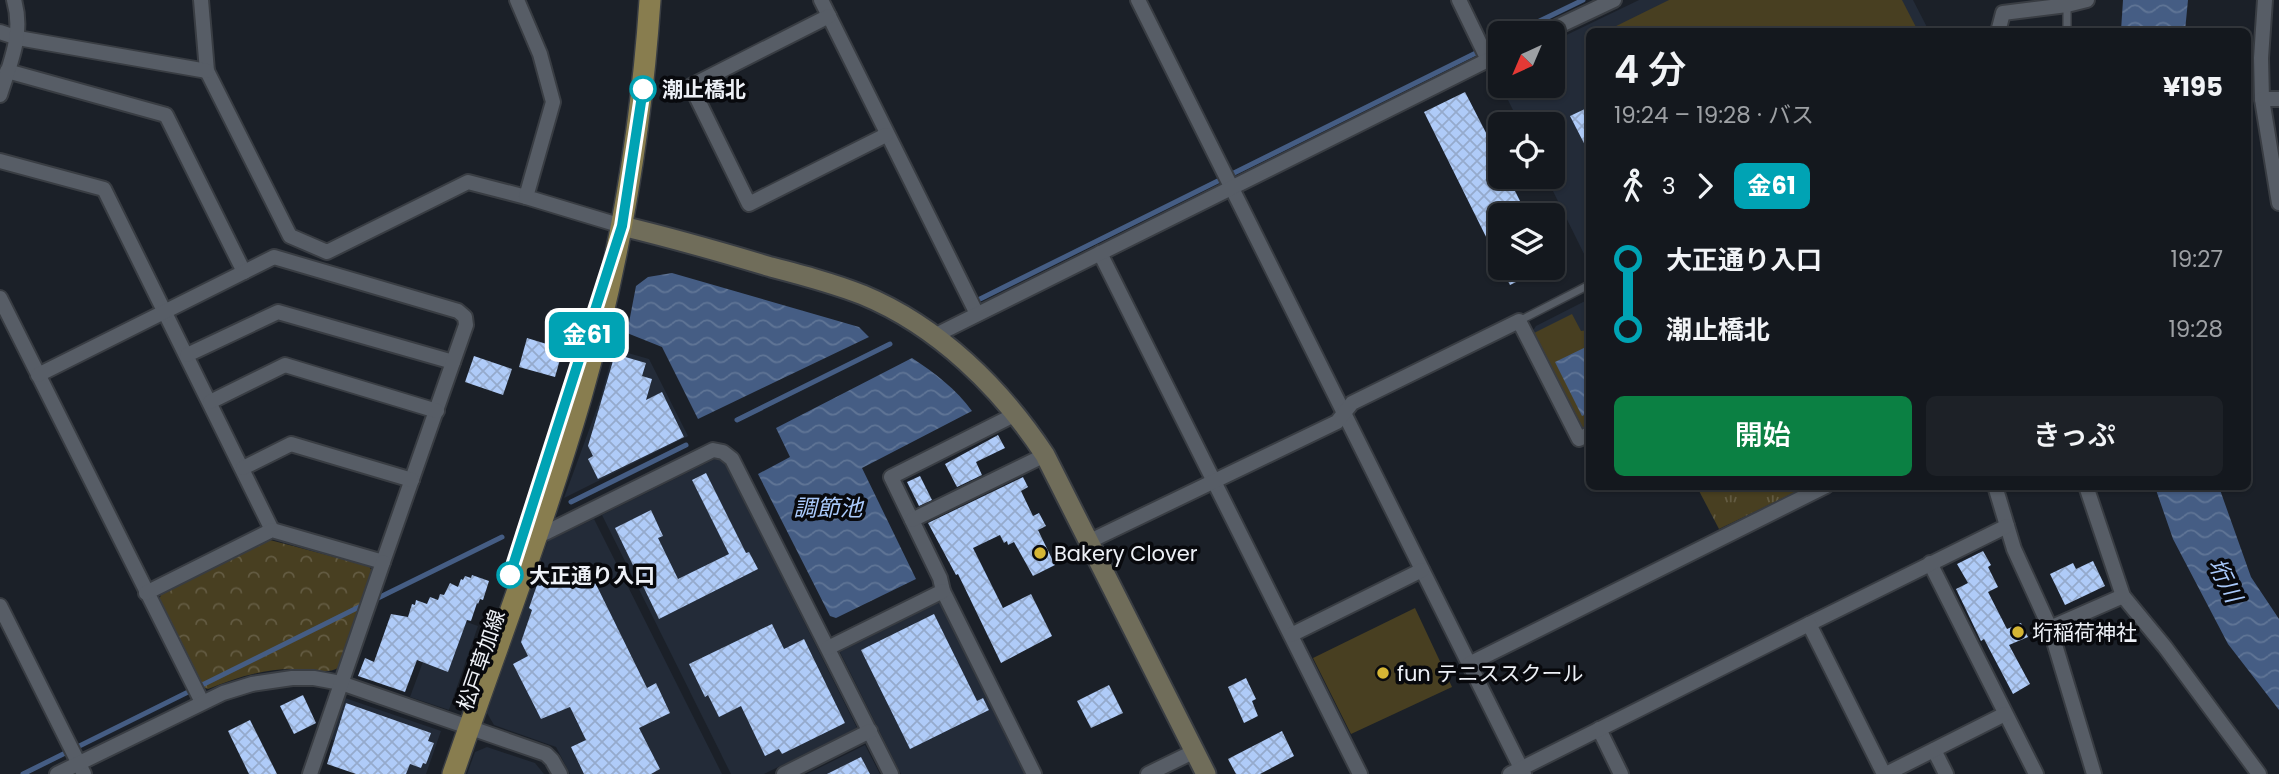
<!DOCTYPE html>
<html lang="ja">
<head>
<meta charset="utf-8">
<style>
	:root { --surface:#14181e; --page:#1d2127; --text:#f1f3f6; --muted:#9da0a4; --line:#33373c; --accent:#0b8043 }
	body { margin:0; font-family:Poppins,"Noto Sans JP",sans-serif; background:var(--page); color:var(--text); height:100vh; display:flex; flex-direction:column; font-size:26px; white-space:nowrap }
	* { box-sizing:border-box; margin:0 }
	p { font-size:23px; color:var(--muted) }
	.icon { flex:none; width:38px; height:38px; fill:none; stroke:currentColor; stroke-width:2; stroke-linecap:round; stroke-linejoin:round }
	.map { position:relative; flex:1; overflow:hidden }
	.drawer { position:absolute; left:1586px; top:28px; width:665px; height:462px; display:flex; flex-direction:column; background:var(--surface); border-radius:10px; box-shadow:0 2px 5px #0004,0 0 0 2px var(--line) }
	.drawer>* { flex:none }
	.badge { padding:0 14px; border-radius:10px; font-size:24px; line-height:46px }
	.needle { width:46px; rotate:224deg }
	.controls { position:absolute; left:1488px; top:21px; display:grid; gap:14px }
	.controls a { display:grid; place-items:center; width:77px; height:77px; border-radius:10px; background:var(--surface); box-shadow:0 2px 5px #0004,0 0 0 2px var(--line); font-size:35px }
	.map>.badge { position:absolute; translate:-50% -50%; box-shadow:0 0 0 4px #fff }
	.legs { display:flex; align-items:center; gap:10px; height:77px; padding:0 28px; font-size:23px }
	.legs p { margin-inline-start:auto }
	.overview { display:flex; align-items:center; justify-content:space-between; height:119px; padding:0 28px }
	h1 { font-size:38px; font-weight:600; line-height:52px }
	.cta { display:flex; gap:14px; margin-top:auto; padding:14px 28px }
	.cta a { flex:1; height:80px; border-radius:10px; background:var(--accent); color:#fff; font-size:28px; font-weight:600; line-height:80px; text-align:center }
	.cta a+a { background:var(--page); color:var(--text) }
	ul { padding:0 28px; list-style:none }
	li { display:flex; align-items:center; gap:24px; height:70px; font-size:26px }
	li i { display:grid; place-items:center; width:10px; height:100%; margin:0 9px; background:currentColor }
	li i::after { content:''; width:18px; height:18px; margin:-9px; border:5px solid; border-radius:50%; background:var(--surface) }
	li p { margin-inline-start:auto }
	li:first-child i { background:linear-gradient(#0000 50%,currentColor 0) }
	li:last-child i { background:linear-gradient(currentColor 50%,#0000 0) }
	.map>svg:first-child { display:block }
	.built { fill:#232b38 }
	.grass { fill:url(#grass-tufts) }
	.forest { fill:url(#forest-crowns) }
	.pitch { fill:#483f21 }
	.water { fill:url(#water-waves) }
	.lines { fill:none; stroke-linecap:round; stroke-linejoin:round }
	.stream { stroke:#455d84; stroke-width:5 }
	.building { fill:url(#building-cross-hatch) }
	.lane-casing { stroke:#393d43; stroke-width:10 }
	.street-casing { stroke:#393d43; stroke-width:18 }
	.secondary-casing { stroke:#393d43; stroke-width:23 }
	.primary-casing { stroke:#393d43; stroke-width:24 }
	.lane { stroke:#575d66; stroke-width:7 }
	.street { stroke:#575d66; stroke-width:14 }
	.secondary { stroke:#706d5a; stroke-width:19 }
	.primary { stroke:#887d4f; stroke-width:21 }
	.line-1-casing { stroke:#fff; stroke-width:16 }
	.line-1 { stroke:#00a3b4; stroke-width:10 }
	.stop-1-dot { fill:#fff; stroke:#00a3b4; stroke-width:3.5 }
	.poi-dot { fill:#d5b534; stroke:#08090d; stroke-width:2.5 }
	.labels { text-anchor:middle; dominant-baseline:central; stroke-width:7; stroke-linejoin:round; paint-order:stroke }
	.stop-label { font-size:21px; font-weight:bold; fill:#edf0f6; stroke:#08090d; text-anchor:start }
	.poi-label { font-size:21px; fill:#edf0f6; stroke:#08090d; text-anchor:start }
	.street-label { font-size:21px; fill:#edf0f6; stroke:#08090d }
	.water-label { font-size:23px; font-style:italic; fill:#aacafc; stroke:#08090d }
</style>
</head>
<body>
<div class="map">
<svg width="2279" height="774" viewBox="0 0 2279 774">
	<defs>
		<pattern id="grass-tufts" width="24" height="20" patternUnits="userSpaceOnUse" patternTransform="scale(1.75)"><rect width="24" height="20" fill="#483f21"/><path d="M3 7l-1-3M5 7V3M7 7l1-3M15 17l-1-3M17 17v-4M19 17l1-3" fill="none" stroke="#635b42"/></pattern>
		<pattern id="forest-crowns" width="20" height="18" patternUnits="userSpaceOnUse" patternTransform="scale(1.75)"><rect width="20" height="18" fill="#483f21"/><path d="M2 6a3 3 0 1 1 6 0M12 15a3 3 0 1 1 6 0" fill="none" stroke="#635b42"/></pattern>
		<pattern id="water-waves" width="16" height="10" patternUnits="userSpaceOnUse" patternTransform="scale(1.75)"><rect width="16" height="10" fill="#455d84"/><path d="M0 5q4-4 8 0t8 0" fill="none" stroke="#607596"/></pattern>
		<pattern id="building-cross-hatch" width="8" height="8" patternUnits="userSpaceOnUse" patternTransform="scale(1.75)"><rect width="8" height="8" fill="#afcbf8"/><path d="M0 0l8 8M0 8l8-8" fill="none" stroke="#95aacc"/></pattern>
	</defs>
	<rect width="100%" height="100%" fill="#1b2028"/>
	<g class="built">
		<polygon points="1639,0 1913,0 1929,31 1589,32 1589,264 1546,177 1552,177 1552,124 1520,124 1501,86 1552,86 1552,42"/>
		<polygon points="1589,299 1589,428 1580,426 1532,332 1536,326"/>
		<polygon points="614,349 649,359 688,436 564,498 600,400"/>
		<polygon points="721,456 857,728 764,774 731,774 602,515"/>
		<polygon points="594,519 722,774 570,774 556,747 494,725 487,713 548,541"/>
		<polygon points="940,602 1026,774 901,774 840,652"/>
		<polygon points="441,613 478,626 449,710 410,697"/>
		<polygon points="345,698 441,731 426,774 374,774 380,757 330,739"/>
		<polygon points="865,745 880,774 807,774"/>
		<polygon points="487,747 535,763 544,774 467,774 475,752"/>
	</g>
	<polygon class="grass" points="1697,487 1806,487 1719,529"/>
	<path class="forest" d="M270 540 369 566 373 573 340 667C325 676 309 668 292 669 263 669 234 678 208 689L201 687 158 602 161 595Z"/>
	<g class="pitch">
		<polygon points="1669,0 1902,0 1918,31 1606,31"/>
		<polygon points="1572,314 1581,331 1588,330 1589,332 1589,428 1585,430 1578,425 1532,334"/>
		<polygon points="1415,608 1452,687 1351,734 1313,658"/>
	</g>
	<g class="water">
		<polygon points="2123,0 2188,0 2185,31 2121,31"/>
		<polygon points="672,273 859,327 869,337 698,419 662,347 627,333 636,286 648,277"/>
		<polygon points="1588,346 1589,413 1582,416 1555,362"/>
		<path d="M912 358C935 373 956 389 972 411L862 468 916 579 836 618 830 616 758 474 790 457 776 428Z"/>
		<polygon points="2155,487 2219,487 2251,577 2279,619 2279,710 2228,644 2173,539"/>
	</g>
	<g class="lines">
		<g class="stream">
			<polyline points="1515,33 1583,0"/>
			<polyline points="976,301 1500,41"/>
			<polyline points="737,420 890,344"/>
			<polyline points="571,502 686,445"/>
			<polyline points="374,600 502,537"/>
			<polyline points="23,774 365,604"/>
		</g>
	</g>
	<g class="building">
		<polygon points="1465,92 1500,160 1500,177 1508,177 1527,215 1500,215 1500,265 1424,112"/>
		<polygon points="1589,107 1589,153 1570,116"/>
		<polygon points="1501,268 1544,268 1510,285"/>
		<polygon points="527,338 563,349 555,377 519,367"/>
		<polygon points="615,354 646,363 642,376 652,379 646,400 662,392 684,437 598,479 588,459 593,456 588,446"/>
		<polygon points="474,356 512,369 503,395 465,382"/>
		<polygon points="998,435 1005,448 976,462 982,475 957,487 945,464"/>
		<polygon points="706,473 746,553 749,552 758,569 659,619 615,528 651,510 663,536 658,538 678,579 729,554 692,480"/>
		<polygon points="920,476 932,500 919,506 907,482"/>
		<polygon points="1023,477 1028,487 1021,491 1033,516 1039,513 1046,526 1038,530 1055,565 1033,576 1014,542 1008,545 1007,541 1004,543 1000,535 973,548 1003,608 1031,594 1052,636 1001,663 958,574 956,575 928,523"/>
		<polygon points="1983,551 1991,565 1988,567 1998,587 1988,592 2007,629 2021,623 2028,637 2009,645 2030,684 2013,694 1984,639 1981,641 1956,589 1968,583 1957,564"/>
		<polygon points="2093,561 2105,586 2065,605 2050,574 2073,563 2076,569"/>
		<polygon points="586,564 647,688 656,683 670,713 639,728 660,769 651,774 584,774 571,747 586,740 570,707 541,719 513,664 528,656 521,642 532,610 529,608 537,585 540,586"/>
		<polygon points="472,575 489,581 483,600 480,599 478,604 477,603 471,621 467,620 448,672 417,660 405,692 358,676 365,658 374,662 391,614 408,617 412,604 415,605 416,600 427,604 430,597 438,600 440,594 444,595 450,583 458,587 461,579 463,580 465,576 471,578"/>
		<polygon points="934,614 977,701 983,698 989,710 910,749 861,650"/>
		<polygon points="772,624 784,649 804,639 845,723 782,754 779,749 765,756 741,706 719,717 708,695 705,697 689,664"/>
		<polygon points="1246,678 1256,699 1252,701 1258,716 1244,723 1228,687"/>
		<polygon points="1109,685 1123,713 1091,728 1077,701"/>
		<polygon points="303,695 316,723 294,734 280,706"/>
		<polygon points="346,703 431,733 428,741 434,743 426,764 423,763 421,768 410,764 406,774 356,774 327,764"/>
		<polygon points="250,720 277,774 249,774 228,731"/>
		<polygon points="1282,731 1294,756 1260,774 1236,774 1228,759"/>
		<polygon points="861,757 870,774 827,774"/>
	</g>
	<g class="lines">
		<defs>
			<g id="lane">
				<polyline points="2067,5 2067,32"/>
				<polyline points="1519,321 1589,285"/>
			</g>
			<g id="street">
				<polyline points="201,0 207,71 290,236 327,252 468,182 526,197"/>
				<polyline points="517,0 540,54 553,102 526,197 622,226"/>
				<polyline points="821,0 977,314"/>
				<polyline points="1138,0 1524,774"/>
				<polyline points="1459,0 1488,60"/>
				<polyline points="2265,0 2261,58 2262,99 2279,203"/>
				<polyline points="829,16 691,86 749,204 886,135"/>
				<polyline points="0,32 18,38 207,71"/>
				<polyline points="1998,32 2003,13 2067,5 2087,0"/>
				<polyline points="1544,33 1614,0"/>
				<polyline points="7,71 166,115 244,272"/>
				<path d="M0 95C10 63 24 34 14 0"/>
				<polyline points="2262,99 2279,99"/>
				<polyline points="0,161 104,189 272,530"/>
				<polyline points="1100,253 1360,774"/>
				<polyline points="0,298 202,702"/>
				<polyline points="934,336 1500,54"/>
				<polyline points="187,355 278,312 453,362"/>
				<polyline points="38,375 274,257 458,311 465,317 466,325 383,562 272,530 146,593"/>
				<polyline points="210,402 285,365 437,411"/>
				<polyline points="1016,414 891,477 940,578 943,591 1034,774"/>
				<polyline points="243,468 291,444 412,480"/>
				<polyline points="1995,486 2014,549 2050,628 2094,774"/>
				<polyline points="2086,486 2123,596 2165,647 2259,774"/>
				<polyline points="912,520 1045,455"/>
				<polyline points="524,534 535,537 547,532 713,450 723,452 732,459 891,774"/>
				<polyline points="1090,541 1337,422 1352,403 1519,321 1579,439 1589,434"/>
				<polyline points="1930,563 2036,774"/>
				<polyline points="0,606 84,774"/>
				<polyline points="1809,624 2007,526"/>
				<polyline points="2050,628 2123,596"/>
				<polyline points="1291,635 1422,570"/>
				<polyline points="828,648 943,591"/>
				<polyline points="1469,664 1826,486"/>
				<polyline points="1599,729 1621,774"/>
				<polyline points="1934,750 1946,774"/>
				<polyline points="57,774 223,693 252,684 292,678 314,678 341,683 546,754 552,760 560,774"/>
				<polyline points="310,774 383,562"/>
				<polyline points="784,774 870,731"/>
				<polyline points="1148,774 1195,751"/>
				<polyline points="1510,774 1809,624 1884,774"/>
				<polyline points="1886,774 2005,714"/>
			</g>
			<path id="secondary" d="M622 226C672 238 721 252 771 267 802 275 833 283 863 295 938 326 1001 388 1045 455L1206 774"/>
			<path id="primary" d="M453 774C496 649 544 524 581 397 618 268 641 134 650 0"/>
		</defs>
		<use href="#lane" class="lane-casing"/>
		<use href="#street" class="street-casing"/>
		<use href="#secondary" class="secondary-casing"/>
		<use href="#primary" class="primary-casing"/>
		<use href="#lane" class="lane"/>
		<use href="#street" class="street"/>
		<use href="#secondary" class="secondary"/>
		<use href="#primary" class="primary"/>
	</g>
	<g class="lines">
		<defs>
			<polyline id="line-1" points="510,575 622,226 643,89"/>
		</defs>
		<use href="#line-1" class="line-1-casing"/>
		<use href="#line-1" class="line-1"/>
	</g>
	<g class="stop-1-dot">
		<circle cx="643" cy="89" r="12"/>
		<circle cx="510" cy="575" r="12"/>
	</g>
	<g class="poi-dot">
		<circle cx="1040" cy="553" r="7"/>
		<circle cx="2018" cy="632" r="7"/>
		<circle cx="1383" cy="673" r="7"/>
	</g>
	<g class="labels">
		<g class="stop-label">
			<text x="662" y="89">潮止橋北</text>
			<text x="529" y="575">大正通り入口</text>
		</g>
		<g class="poi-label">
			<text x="1054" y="553">Bakery Clover</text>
			<text x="2032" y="632">垳稲荷神社</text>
			<text x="1397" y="673">fun テニススクール</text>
		</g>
		<g class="street-label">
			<text transform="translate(481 660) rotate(-71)">松戸草加線</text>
		</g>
		<g class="water-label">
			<text x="828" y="508">調節池</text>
			<text transform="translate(2225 580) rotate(63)">垳川</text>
		</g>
	</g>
</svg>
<div class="controls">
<a><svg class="needle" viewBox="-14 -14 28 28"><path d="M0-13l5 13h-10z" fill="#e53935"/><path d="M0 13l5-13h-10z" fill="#9da0a4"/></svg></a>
<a><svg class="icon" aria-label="locate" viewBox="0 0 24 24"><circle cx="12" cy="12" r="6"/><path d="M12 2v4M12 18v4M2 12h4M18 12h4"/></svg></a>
<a><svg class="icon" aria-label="layers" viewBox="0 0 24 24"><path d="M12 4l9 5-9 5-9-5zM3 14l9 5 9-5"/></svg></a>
</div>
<b class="badge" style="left:587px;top:335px;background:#00a3b4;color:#fff">金61</b>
<section class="drawer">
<div class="overview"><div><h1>4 分</h1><p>19:24 – 19:28 · バス</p></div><b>¥195</b></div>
<div class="legs"><svg class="icon" aria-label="walk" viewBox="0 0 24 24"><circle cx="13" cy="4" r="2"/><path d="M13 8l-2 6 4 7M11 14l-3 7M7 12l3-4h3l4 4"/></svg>3<svg class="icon" aria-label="forward" viewBox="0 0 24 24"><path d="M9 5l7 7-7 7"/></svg><b class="badge" style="background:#00a3b4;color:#fff">金61</b></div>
<ul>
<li><i style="color:#00a3b4"></i><b>大正通り入口</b><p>19:27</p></li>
<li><i style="color:#00a3b4"></i><b>潮止橋北</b><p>19:28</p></li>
</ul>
<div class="cta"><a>開始</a><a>きっぷ</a></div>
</section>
</div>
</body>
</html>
